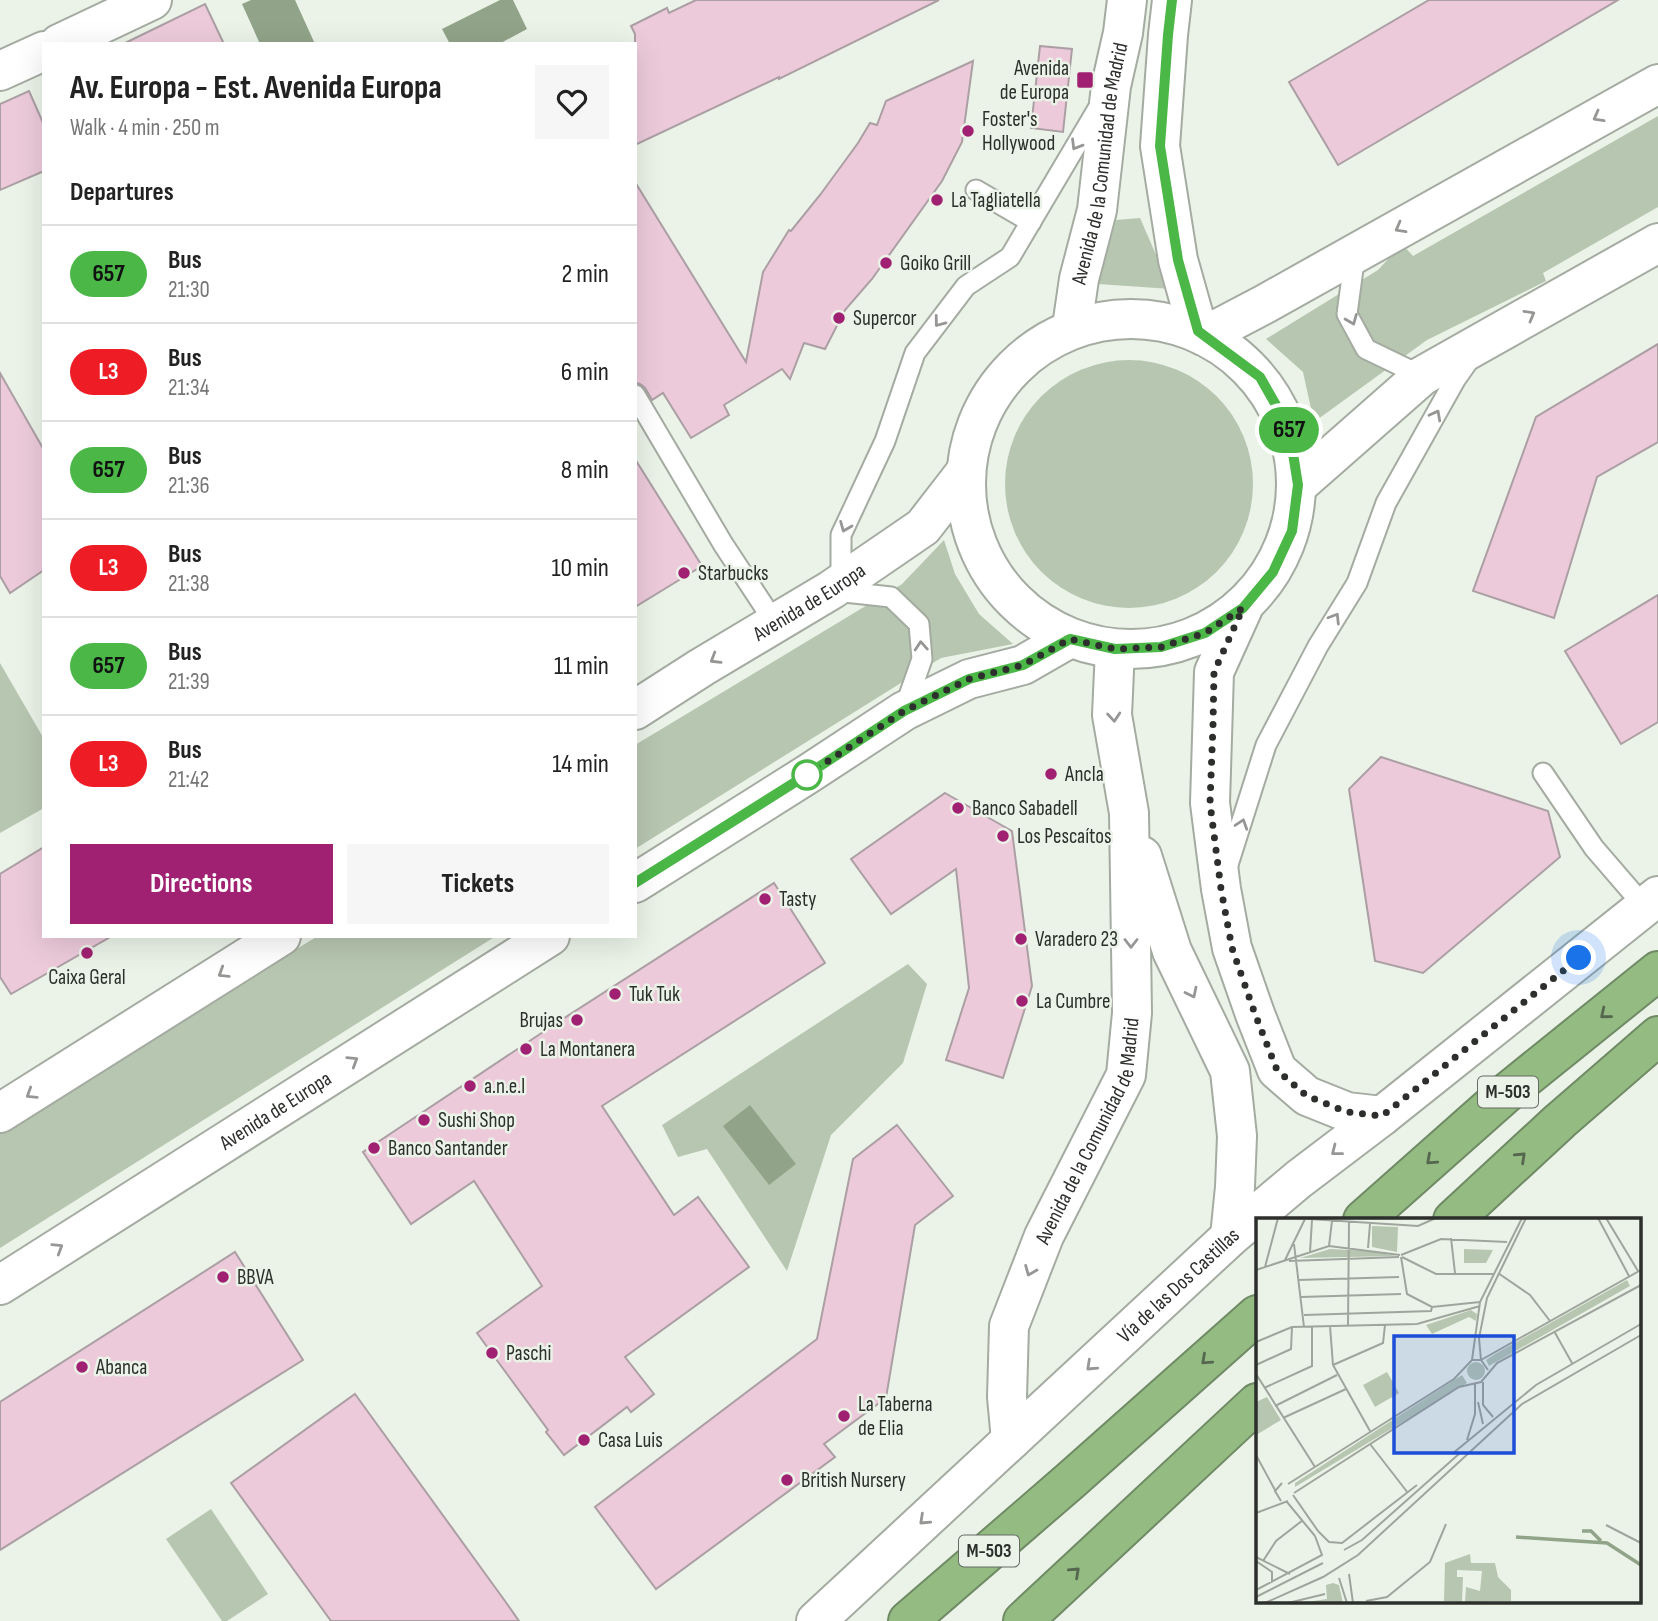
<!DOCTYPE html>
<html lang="en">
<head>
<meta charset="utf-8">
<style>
	:root { --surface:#fff; --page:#f6f6f6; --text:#222; --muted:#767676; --line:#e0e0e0; --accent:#a02071 }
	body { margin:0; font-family:"Sofia Sans Condensed",sans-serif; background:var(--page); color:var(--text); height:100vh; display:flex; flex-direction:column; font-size:26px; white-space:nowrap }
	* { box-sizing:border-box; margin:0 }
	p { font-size:23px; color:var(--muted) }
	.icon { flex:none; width:38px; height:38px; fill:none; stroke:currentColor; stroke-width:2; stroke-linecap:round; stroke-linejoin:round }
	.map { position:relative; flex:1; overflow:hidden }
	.panel { position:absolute; left:42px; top:42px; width:595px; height:896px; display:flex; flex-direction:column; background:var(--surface); border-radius:0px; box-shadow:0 7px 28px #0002 }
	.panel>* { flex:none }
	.badge { padding:0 14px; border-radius:23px; font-size:24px; line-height:46px }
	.you { position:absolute; width:35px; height:35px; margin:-18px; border:5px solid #fff; border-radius:50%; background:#1a73e8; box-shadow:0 0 0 10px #1a73e833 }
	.map>.badge { position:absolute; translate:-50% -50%; box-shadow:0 0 0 4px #fff }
	h2 { padding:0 28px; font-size:26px; line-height:63px }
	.round { display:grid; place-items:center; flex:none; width:74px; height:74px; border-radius:0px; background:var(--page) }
	.summary { display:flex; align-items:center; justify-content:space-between; height:119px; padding:0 28px }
	h1 { font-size:33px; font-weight:700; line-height:52px }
	.primary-button { display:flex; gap:14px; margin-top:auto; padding:14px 28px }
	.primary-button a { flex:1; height:80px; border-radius:0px; background:var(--accent); color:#fff; font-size:28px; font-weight:700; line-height:80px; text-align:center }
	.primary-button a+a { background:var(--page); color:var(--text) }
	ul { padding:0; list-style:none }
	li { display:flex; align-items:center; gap:21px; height:98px; padding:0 28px; border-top:2px solid var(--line) }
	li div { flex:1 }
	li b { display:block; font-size:26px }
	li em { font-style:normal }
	li .badge { min-width:77px; font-weight:700; text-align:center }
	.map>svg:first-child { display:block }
	.green { fill:#b7c6b1 }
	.water { fill:#91a489 }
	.building { fill:#eccada; stroke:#ab9fa4; stroke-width:2 }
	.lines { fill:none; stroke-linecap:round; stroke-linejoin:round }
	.lane-casing { stroke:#a4aba1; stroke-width:23 }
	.street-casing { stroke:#a4aba1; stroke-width:42 }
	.secondary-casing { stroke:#a4aba1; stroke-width:42 }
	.highway-casing { stroke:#6f8a64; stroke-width:42 }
	.lane { stroke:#fff; stroke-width:19 }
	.street { stroke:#fff; stroke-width:38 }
	.secondary { stroke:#fff; stroke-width:38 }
	.highway { stroke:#93bb82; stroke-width:38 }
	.oneway { stroke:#969795 }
	.oneway2 { stroke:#55674e }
	.line-casing { stroke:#fff; stroke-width:16 }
	.line { stroke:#4ab747; stroke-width:10 }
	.walk { stroke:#2c2f2b; stroke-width:7; stroke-dasharray:0 12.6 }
	.poi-dot { fill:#a02071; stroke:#ebf3e8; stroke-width:2.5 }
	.stop-dot { fill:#fff; stroke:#4ab747; stroke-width:3.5 }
	.labels { text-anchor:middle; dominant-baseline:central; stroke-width:5; stroke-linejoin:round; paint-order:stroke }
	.shield { fill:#ebf3e8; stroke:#656a64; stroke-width:2 }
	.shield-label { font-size:19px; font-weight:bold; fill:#2c2f2b }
	.poi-label { font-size:21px; fill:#2c2f2b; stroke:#ebf3e8; text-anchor:start }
	.street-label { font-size:21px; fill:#2c2f2b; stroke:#ebf3e8 }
	.inset-river { fill:none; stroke:#91a489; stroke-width:3.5 }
	.inset-road { fill:none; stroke:#9fa59c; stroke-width:2 }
	.view { fill:#1d4ed8; fill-opacity:0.15; stroke:#1d4ed8; stroke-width:3.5 }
	.inset-edge { fill:none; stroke:#2c2f2b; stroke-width:3.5 }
</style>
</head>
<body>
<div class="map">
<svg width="1658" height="1621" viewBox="0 0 1658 1621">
	<rect width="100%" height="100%" fill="#ebf3e8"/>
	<g class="green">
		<polygon points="1658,116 1658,207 1543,273 1546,281 1427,340 1314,422 1303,372 1266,339 1378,270 1402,244 1413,256"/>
		<polygon points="1140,218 1171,289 1098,284 1116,220"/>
		<circle cx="1129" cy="484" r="124"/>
		<polygon points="944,540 955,574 979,614 1013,644 941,658 635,849 635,745 902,584"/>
		<polygon points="0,663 44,739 44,808 0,833"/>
		<polygon points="318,936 496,936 0,1248 0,1129"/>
		<polygon points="908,964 927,984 903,1063 831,1135 787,1271 707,1149 678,1157 662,1125"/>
		<polygon points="211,1509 268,1594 227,1621 222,1621 166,1539"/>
	</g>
	<g class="water">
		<polygon points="251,0 295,0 315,44 260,44 242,4"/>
		<polygon points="500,0 513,0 527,29 499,44 450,44 442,29"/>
		<polygon points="750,1105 796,1164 769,1185 723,1126"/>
	</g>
	<g class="building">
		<polygon points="696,0 939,0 779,79 779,77 635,145 635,34 631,26 667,8 669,13"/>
		<polygon points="1429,0 1618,0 1338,165 1289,82"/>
		<polygon points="205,4 224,44 123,44"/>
		<polygon points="1040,46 1072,49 1063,132 1031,128"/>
		<polygon points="973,61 962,142 942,181 872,279 845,310 825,349 804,343 790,379 782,369 724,405 729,415 691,438 663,393 652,400 645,388 640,384 635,383 635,182 746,362 763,272 789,230 791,231 820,195 858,143 870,123 877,125 886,101"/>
		<polygon points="29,91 44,125 44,171 0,190 0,104"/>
		<polygon points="1658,344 1658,442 1597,477 1554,618 1473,591 1536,417"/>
		<polygon points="0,373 44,450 44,570 10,593 0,576"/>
		<polygon points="635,459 702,566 635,607"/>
		<polygon points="1658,595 1658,722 1621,744 1565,651"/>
		<polygon points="1381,757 1548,811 1560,857 1423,973 1375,961 1349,789"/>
		<polygon points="945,793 1012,831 1032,986 1003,1078 946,1060 969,988 956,869 891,914 851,859"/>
		<polygon points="44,847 44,936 112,936 11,994 0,977 0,874"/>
		<polygon points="774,883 825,963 602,1106 674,1215 698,1197 749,1267 625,1357 654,1394 631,1412 627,1407 564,1455 546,1432 548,1430 477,1333 542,1286 474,1181 411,1224 363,1152 555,1024"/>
		<polygon points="897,1125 953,1196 915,1225 886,1398 824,1444 835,1457 656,1589 595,1507 817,1339 853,1159"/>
		<polygon points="235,1252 303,1360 0,1550 0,1402"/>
		<polygon points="355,1394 505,1601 519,1621 331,1621 231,1483"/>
	</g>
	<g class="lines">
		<defs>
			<g id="lane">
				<polyline points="976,190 1031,222"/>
				<polyline points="1355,254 1347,314 1366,349 1422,376"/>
				<polyline points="635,395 723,544 775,623"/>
				<polyline points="841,583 841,535 885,441 915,353 966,286 1010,257 1100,105"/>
				<polyline points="835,591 891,597 919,624 922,659 904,710"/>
				<polyline points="1543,773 1594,848 1644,906"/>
				<polyline points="1226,871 1266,745 1318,646 1357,583 1386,503 1455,380 1469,360"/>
			</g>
			<g id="street">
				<polyline points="1172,0 1168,35 1160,146 1178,260 1198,331"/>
				<polyline points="59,44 152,0"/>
				<polyline points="0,71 44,51"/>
				<path id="s1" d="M1072 327 1079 279 1097 210 1111 86 1123 33 1127 0"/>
				<polyline points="1243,608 1214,672 1210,803 1221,889 1232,948 1255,1014 1277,1070 1307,1096 1347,1112 1382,1116"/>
				<polyline points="1142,856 1172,951 1230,1071 1237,1136 1235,1187 1230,1237"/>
				<path id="s2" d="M1011 1440 1007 1397 1009 1326 1044 1236 1126 1075 1132 1013 1129 813 1112 715 1115 649"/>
				<path id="s3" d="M816 1621 1230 1237 1299 1179 1382 1116 1658 896"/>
			</g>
			<g id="secondary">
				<circle cx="1131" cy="484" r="165"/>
				<polyline points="1204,336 1265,304 1658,84"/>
				<polyline points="1298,485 1422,376 1658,243"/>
				<path id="s4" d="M635 710 702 667 831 590 923 527 964 474"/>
				<polyline points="635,883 808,774 904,711 969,679 1023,665 1070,638"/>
				<polyline points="0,1113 281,936"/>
				<path id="s5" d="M0 1285 550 936"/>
			</g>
			<g id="highway">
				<polyline points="1363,1220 1504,1095 1658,971"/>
				<polyline points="1453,1220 1560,1121 1658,1036"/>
				<polyline points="908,1621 1070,1481 1257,1315"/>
				<polyline points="1023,1621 1257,1403"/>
			</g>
		</defs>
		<use href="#lane" class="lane-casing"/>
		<use href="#street" class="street-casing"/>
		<use href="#secondary" class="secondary-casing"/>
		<use href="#highway" class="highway-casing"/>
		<use href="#lane" class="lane"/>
		<use href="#street" class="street"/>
		<use href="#secondary" class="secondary"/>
		<use href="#highway" class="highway"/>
	</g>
	<defs><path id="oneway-chevron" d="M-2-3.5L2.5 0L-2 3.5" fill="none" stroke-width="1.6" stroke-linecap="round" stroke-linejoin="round" transform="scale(1.75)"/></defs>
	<g class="oneway">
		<use href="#oneway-chevron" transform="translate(1598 117) rotate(151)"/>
		<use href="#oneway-chevron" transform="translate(1076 145) rotate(121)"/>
		<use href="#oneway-chevron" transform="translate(1400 228) rotate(151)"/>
		<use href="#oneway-chevron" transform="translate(1530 315) rotate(-30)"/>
		<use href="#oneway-chevron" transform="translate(1352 320) rotate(68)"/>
		<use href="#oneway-chevron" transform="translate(939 322) rotate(127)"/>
		<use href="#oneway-chevron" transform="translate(1436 415) rotate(-62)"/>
		<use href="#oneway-chevron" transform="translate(845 527) rotate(112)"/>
		<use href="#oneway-chevron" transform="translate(1335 618) rotate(-58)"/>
		<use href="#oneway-chevron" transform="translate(921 646) rotate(-94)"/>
		<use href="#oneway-chevron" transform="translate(715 659) rotate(149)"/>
		<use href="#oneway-chevron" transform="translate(1114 717) rotate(85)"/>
		<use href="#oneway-chevron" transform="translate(1242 824) rotate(-72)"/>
		<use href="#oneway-chevron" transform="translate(1131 943) rotate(90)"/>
		<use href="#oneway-chevron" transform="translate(223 973) rotate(148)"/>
		<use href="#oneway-chevron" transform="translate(1192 993) rotate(64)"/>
		<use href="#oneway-chevron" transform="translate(353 1061) rotate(-32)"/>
		<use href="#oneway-chevron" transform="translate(31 1094) rotate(148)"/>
		<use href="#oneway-chevron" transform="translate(1336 1151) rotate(142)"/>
		<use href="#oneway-chevron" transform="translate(58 1248) rotate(-32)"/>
		<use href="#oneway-chevron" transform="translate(1030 1271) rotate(112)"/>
		<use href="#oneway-chevron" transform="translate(1091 1366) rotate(137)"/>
		<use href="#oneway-chevron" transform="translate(924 1520) rotate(137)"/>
	</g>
	<g class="oneway2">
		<use href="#oneway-chevron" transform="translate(1605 1014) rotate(141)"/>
		<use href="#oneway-chevron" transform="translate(1521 1157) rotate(-43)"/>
		<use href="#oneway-chevron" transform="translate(1431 1160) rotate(138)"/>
		<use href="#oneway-chevron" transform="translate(1206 1360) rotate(138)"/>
		<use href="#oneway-chevron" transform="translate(1075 1572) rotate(-43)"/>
	</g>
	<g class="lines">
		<defs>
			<polyline id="line" points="635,883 808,774 904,711 969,679 1023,665 1070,639 1115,649 1161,647 1205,633 1243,608 1273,572 1292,531 1298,485 1289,428 1260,377 1198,331 1178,260 1160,146 1168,35 1172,0"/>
		</defs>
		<use href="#line" class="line-casing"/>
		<use href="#line" class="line"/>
		<polyline class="walk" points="807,775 904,711 969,679 1023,665 1070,639 1115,649 1161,647 1205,633 1243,608 1214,672 1213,725 1210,803 1221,889 1232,948 1255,1014 1277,1070 1307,1096 1347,1112 1382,1116 1579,958"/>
	</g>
	<g class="poi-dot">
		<rect x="1076" y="71" width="18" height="18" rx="3.5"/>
		<circle cx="968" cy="131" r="7"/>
		<circle cx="937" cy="200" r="7"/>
		<circle cx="886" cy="263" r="7"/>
		<circle cx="839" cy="318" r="7"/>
		<circle cx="684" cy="573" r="7"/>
		<circle cx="1051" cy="774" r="7"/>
		<circle cx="958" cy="808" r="7"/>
		<circle cx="1003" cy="836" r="7"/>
		<circle cx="765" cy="899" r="7"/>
		<circle cx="1021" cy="939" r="7"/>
		<circle cx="87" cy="953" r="7"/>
		<circle cx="615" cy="994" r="7"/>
		<circle cx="1022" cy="1001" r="7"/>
		<circle cx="577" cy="1020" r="7"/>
		<circle cx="526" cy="1049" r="7"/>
		<circle cx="470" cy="1086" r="7"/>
		<circle cx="424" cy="1120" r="7"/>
		<circle cx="374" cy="1148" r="7"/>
		<circle cx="223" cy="1277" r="7"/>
		<circle cx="492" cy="1353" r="7"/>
		<circle cx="82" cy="1367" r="7"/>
		<circle cx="844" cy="1416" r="7"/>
		<circle cx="584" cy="1440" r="7"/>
		<circle cx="787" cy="1480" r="7"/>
	</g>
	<circle class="stop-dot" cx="807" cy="775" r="14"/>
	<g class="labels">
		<g class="shield">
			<rect x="1478" y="1076.5" width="60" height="31" rx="5"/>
			<rect x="959" y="1535.5" width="60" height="31" rx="5"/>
		</g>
		<g class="shield-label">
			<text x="1508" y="1092">M-503</text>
			<text x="989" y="1551">M-503</text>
		</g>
		<g class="poi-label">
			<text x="1069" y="68" text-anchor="end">Avenida<tspan x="1069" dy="24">de Europa</tspan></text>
			<text x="982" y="119">Foster's<tspan x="982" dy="24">Hollywood</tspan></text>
			<text x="951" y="200">La Tagliatella</text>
			<text x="900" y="263">Goiko Grill</text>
			<text x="853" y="318">Supercor</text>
			<text x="698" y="573">Starbucks</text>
			<text x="1065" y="774">Ancla</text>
			<text x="972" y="808">Banco Sabadell</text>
			<text x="1017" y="836">Los Pescaítos</text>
			<text x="779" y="899">Tasty</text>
			<text x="1035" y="939">Varadero 23</text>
			<text x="87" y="977" text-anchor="middle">Caixa Geral</text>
			<text x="629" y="994">Tuk Tuk</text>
			<text x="1036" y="1001">La Cumbre</text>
			<text x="563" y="1020" text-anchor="end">Brujas</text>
			<text x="540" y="1049">La Montanera</text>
			<text x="484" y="1086">a.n.e.l</text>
			<text x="438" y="1120">Sushi Shop</text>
			<text x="388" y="1148">Banco Santander</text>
			<text x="237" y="1277">BBVA</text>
			<text x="506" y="1353">Paschi</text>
			<text x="96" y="1367">Abanca</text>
			<text x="858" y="1404">La Taberna<tspan x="858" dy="24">de Elia</tspan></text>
			<text x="598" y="1440">Casa Luis</text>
			<text x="801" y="1480">British Nursery</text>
		</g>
		<g class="street-label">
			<text stroke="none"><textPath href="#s1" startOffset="166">Avenida de la Comunidad de Madrid</textPath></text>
			<text stroke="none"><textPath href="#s4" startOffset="205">Avenida de Europa</textPath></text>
			<text stroke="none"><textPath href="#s5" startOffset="326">Avenida de Europa</textPath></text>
			<text stroke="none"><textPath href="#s2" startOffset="326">Avenida de la Comunidad de Madrid</textPath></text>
			<text stroke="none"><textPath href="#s3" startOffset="494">Vía de las Dos Castillas</textPath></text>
		</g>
	</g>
	<g transform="translate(1256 1218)">
		<rect width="385" height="385" fill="#ebf3e8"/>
		<path d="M116 8 142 9 141 34 116 29ZM74 31 114 33 140 38 44 40ZM208 31 237 32 230 45H208ZM371 62 374 68 233 148 230 142 239 136ZM215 92 221 96 220 103 213 99 176 116 170 107ZM211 153a9 9 0 1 1 18 0a9 9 0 1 1-18 0ZM131 154 143 175 119 189 107 167ZM206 157 211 165 39 269V265ZM11 179 25 202 0 217V184ZM214 336 215 345H239L242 359 255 372V383L209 384 210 369 224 373 226 353 201 352V359H207L206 384 188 383 189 345ZM77 365 83 367 87 385H44L71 381 70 367Z" fill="#b7c6b1"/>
		<path class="inset-river" d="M326 313H335L345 323M260 319 351 325 385 347"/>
		<path class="inset-road" d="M38 0 162 8 180 0M342 0 373 58M350 0 382 53M195 20 199 55M38 26 48 109M73 28 76 3M112 30 114 6M54 34 56 2M145 37 185 21 251 24M145 39 151 76 176 89 224 84M146 39 180 56H238M29 42 49 1M33 43 143 39M9 49 22 0M0 52 73 28 144 37M242 55 274 77 294 103M42 62 143 59M45 79 145 76M48 97 175 93 176 89M74 108 77 147 114 213M92 108 93 4M298 113 316 145M0 124 36 109 161 106 224 88M216 142 224 84 266 0M225 142 385 52M225 142 223 120 231 80 270 0M0 147 35 131 36 109M77 147 127 125 129 107M0 156 59 249M227 164V187L237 199M8 170 56 148V109M222 184 227 206M19 188 81 157M27 200 90 171M211 222 219 196V165M114 226 152 275M196 236 280 167 385 106M0 237 19 272M32 266 198 161 216 142H225L232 152M38 275 203 169 225 164 241 145 385 67M37 277 62 313M25 283 19 273 26 265M31 284 59 318M0 295 32 283M350 307 385 325M62 313 73 324 86 325 161 267M88 332 106 322 204 235M0 339 34 356M0 343 16 354V365M7 343 20 323 47 302M93 356 97 385M83 360 91 385M0 372 66 337 59 318M0 379 67 345M110 383 131 379 174 344 190 306M9 385 67 359 102 337 266 186 385 117M32 385 69 376"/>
		<path class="view" d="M138 118H258V235H138Z"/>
		<rect width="385" height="385" class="inset-edge"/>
	</g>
</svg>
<div class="you" style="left:1579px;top:958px"></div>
<b class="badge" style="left:1289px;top:430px;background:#4ab747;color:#111">657</b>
<section class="panel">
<div class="summary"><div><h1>Av. Europa - Est. Avenida Europa</h1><p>Walk · 4 min · 250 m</p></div><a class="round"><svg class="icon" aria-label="heart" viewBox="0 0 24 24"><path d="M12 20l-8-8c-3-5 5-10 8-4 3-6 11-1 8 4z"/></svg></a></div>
<h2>Departures</h2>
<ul>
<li><span class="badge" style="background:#4ab747;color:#111">657</span><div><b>Bus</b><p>21:30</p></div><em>2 min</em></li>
<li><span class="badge" style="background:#ee1c25;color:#fff">L3</span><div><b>Bus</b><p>21:34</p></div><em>6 min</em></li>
<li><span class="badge" style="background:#4ab747;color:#111">657</span><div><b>Bus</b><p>21:36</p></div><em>8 min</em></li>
<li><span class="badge" style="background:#ee1c25;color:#fff">L3</span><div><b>Bus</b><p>21:38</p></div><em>10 min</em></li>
<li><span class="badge" style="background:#4ab747;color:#111">657</span><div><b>Bus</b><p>21:39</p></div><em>11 min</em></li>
<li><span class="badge" style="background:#ee1c25;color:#fff">L3</span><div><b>Bus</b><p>21:42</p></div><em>14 min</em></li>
</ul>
<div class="primary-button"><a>Directions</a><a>Tickets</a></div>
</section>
</div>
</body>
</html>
